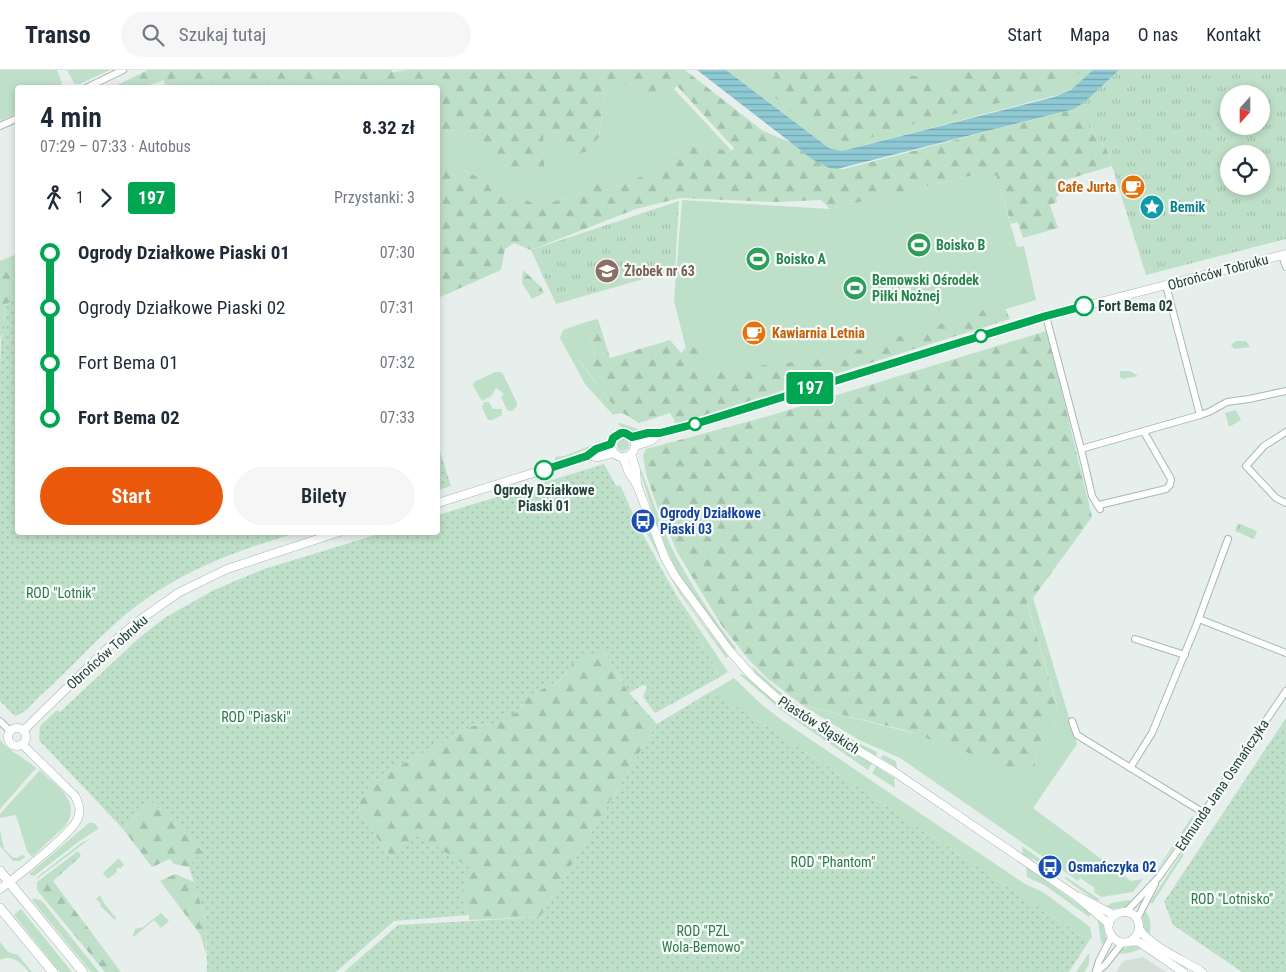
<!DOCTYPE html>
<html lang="pl">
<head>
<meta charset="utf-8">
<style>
	:root { --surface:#fff; --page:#f6f6f7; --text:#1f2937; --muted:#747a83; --line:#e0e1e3; --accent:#ea580c }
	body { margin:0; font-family:"Roboto Condensed",sans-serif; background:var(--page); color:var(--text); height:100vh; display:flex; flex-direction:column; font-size:19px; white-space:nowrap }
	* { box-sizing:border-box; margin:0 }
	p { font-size:16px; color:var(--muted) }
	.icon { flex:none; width:28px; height:28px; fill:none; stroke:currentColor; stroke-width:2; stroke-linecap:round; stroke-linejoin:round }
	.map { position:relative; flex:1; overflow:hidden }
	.drawer { position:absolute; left:15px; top:15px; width:425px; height:450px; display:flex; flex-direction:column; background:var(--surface); border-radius:5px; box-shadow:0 2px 8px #0003 }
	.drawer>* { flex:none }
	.badge { padding:0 10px; border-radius:4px; font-size:18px; line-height:32px }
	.needle { width:32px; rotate:201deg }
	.tools { position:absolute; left:1220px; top:15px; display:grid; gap:10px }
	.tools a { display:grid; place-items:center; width:50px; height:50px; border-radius:50%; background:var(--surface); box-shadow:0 2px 8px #0003; font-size:25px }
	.map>.badge { position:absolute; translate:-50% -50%; box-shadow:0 0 0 2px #fff }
	.legs { display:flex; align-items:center; gap:8px; height:55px; padding:0 25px; font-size:16px }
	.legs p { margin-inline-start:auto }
	.summary { display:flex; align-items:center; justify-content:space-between; height:85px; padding:0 25px }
	h1 { font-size:28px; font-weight:600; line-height:38px }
	.cta { display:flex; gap:10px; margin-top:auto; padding:10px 25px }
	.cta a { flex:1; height:58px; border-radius:30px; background:var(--accent); color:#fff; font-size:20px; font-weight:600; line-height:58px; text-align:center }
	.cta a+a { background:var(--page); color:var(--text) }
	ul { padding:0 25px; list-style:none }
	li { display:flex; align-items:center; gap:18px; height:55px; font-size:19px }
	li i { display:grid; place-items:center; width:8px; height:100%; margin:0 6px; background:currentColor }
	li i::after { content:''; width:12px; height:12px; margin:-6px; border:4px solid; border-radius:50%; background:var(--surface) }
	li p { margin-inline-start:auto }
	li:first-child i { background:linear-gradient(#0000 50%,currentColor 0) }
	li:last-child i { background:linear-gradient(currentColor 50%,#0000 0) }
	header { display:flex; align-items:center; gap:30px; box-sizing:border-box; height:70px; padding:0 25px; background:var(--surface); border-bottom:1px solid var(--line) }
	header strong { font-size:24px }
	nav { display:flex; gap:28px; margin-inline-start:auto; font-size:18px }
	.search { width:350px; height:45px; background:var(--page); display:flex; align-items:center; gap:12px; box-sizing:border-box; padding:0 18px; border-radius:28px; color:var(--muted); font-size:19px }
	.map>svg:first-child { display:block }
	.built { fill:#d4dfda }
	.grass { fill:#bfe0c8 }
	.forest { fill:url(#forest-firs) }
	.park { fill:url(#park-tufts); fill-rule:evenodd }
	.garden { fill:url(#garden-dots) }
	.water { fill:url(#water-rules) }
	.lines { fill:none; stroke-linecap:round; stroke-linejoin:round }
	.minor-casing { stroke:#a8b8b2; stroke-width:8 }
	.tertiary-casing { stroke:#a8b8b2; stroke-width:9 }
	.secondary-casing { stroke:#a4bbb3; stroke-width:10 }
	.minor { stroke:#fff; stroke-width:6 }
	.tertiary { stroke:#fff; stroke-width:8 }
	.secondary { stroke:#fff; stroke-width:9 }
	.line-1-casing { stroke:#fff; stroke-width:11 }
	.line-1 { stroke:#00a651; stroke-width:8 }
	.stop-1-dot { fill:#fff; stroke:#00a651; stroke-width:2.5 }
	.labels { text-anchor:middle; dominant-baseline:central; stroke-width:4.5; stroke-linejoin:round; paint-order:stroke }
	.food-label { font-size:14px; font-weight:bold; fill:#c56008; stroke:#f7fbf9; text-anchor:end }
	.culture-label { font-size:14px; font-weight:bold; fill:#0d838f; stroke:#f7fbf9; text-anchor:start }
	.leisure-label { font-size:14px; font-weight:bold; fill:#27864d; stroke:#f7fbf9; text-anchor:start }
	.education-label { font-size:14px; font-weight:bold; fill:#785e54; stroke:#f7fbf9; text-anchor:start }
	.street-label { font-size:14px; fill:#24423a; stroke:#f7fbf9 }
	.stop-label { font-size:14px; font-weight:bold; fill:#24423a; stroke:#f7fbf9; text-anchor:start }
	.transit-label { font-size:14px; font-weight:bold; fill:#164399; stroke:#f7fbf9; text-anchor:start }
	.park-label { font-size:14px; fill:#2d7a4b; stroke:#f7fbf9 }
</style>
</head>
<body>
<header>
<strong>Transo</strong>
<div class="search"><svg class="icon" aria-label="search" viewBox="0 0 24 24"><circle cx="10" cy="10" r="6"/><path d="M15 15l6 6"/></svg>Szukaj tutaj</div>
<nav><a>Start</a><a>Mapa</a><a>O nas</a><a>Kontakt</a></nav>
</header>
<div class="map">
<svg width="1286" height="902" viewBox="0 0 1286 902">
	<defs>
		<pattern id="forest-firs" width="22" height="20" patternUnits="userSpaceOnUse" patternTransform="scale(1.25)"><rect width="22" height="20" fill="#bfe0c8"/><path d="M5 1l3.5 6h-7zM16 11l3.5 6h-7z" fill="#a4c1ad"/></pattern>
		<pattern id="park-tufts" width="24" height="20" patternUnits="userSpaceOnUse" patternTransform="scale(1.25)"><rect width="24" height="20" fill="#bfe0c8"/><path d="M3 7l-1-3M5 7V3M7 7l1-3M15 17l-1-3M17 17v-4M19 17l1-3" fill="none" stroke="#a4c1ad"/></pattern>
		<pattern id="garden-dots" width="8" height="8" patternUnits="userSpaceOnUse" patternTransform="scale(1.25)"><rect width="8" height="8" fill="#bfe0c8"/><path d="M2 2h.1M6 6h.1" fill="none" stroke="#a4c1ad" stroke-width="1.8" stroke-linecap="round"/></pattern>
		<pattern id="water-rules" width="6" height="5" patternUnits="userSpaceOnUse" patternTransform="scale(1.25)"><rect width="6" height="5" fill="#8ec9d4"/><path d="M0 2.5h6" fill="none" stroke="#74a5ad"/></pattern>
	</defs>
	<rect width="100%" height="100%" fill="#e6efeb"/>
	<polygon class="built" points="1143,887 1166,902 1116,902 1123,891"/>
	<g class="grass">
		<polygon points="0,0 57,0 62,13 60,17 18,18 17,43 0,51"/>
		<polygon points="67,0 110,0 79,14 74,13"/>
		<polygon points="726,0 1093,0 1077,16 1065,23 842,81 829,78"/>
		<polygon points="630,13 640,27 674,19 732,81 689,74 654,101 607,121 599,107 586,122 539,136 444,91 438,94 438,70 456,59 469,68 497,78 497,99 543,59 563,63 560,79 599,67 604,24"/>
		<polygon points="996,104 1017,177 1024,176 1036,230 700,334 674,231 682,130 830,139 974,105 976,110"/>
		<polygon points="586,252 595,285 579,291 615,338 626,345 620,343 613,345 585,314 560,268 563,260"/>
		<polygon points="495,302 500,302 503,304 517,333 517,336 512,341 507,340 501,327 504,324 496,318 492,325 493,325 482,331 473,316 474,312"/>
		<polygon points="484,332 489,332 493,339 502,339 502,345 492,350 488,350 482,337"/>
		<path d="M620 353 638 359 641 363C632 363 623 360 618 354Z"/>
		<circle cx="623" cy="375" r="6"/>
		<polygon points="592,375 592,377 555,392 555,387 564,386"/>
		<path d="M640 401 642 402C653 430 662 461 677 488 694 519 714 550 736 578L735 581C712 550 684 520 669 485 656 458 649 429 640 401Z"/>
		<polygon points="620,415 639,457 675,523 728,602 720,607 616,416"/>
		<path d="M651 463C669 512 696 545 728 586L726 588 680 524 647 464Z"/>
		<polygon points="1033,528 1077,674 1033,738 1131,811 1143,809 1133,822 1101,827 1094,822 1095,818 1080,808 1078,811 900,688 859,670 802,635 1035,694 1036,680 1058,638 1027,532"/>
		<path d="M752 596C787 632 831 661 877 682L876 686C854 673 756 618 752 596Z"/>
		<path d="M739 604C748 603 764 623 772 629 803 654 838 673 872 693L868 700 782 641Z"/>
		<polygon points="734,608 761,634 783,651 1025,814 1043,822 1090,857 1092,867 1089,871 744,641 705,625"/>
		<path d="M0 670C10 682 25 688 36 698L0 739Z"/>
		<polygon points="883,685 896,691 897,698 881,688"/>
		<polygon points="876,696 894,708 895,718 872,703"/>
		<path d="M40 700C56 716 82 731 66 755L32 787 27 781 16 745 0 748V744Z"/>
		<polygon points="1193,745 1192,753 1151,809"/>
		<polygon points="89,753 94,753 99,758 77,773 34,806 29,804"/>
		<polygon points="0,760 4,779 12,787 16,788 23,785 25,787 20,791 13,791 0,776"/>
		<polygon points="90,769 38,808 36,808 81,773"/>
		<polygon points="1022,776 1043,791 1043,794 1023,785"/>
		<polygon points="1184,780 1183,786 1152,834 1150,832"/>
		<polygon points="119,788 124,795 120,799 119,797 116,800 117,802 108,809 103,803"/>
		<polygon points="1026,796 1091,844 1089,847 1046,816 1027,807"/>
		<polygon points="1066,807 1099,829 1098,832 1064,808"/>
		<polygon points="100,825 104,833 116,848 115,850 100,836 101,834 96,829"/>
		<polygon points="34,828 42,831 99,902 91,902 32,830"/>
		<path d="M1129 830 1133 832C1126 838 1115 841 1106 837L1111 833Z"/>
		<polygon points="21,839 72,902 60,902 14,845"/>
		<path d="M1144 840C1151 845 1152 859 1149 866 1143 858 1141 849 1144 840Z"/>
		<polygon points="161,843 169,851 161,858 154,850 135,866 133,866 135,859 143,857"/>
		<path d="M1099 849C1105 856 1107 867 1105 876L1101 872 1098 851Z"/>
		<path d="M0 872 8 882 18 885 32 902H29C21 893 12 884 0 890Z"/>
		<path d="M1136 875 1142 877C1137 882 1123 885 1117 883L1121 879Z"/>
		<polygon points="1089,883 1089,894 1084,902 1076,902"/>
	</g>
	<g class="forest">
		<polygon points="148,0 392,0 393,2 407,0 685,0 763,61 794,74 813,89 829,98 844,99 1074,39 1107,80 1112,96 1055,113 1059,126 1056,127 1057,132 1050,135 1058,158 1023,168 1018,152 1011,154 996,105 976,111 974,105 830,139 821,130 776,132 680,128 636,139 531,180 514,173 505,179 501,200 438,228 438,94 444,91 539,136 586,122 582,114 600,107 607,121 654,101 689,74 732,81 734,78 677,16 674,19 640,27 630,13 604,24 599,67 587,81 565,88 560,79 563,63 543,59 544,97 497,99 497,78 469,68 456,59 438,70 438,18 165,18 164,10 143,17 111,18"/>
		<path d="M771 0H864L865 6 875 16C897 7 915 0 936 14L966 0H1082L1067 14 1053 20 916 53C903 59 860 72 846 71 823 70 781 34 764 17L775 6Z"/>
		<polygon points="17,184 17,228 5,235 4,258 0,269 0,191"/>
		<polygon points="523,200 541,217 544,223 532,229 522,213"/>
		<polygon points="1003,234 1010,249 676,354 670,343 639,353 615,338 579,290 595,285 586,252 598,249 610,288 670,270 681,283 688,275 702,281 699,294 716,300 805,291 853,281"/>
		<polygon points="1046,261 1051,277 1092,447 1033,528 1027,533 1058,639 1036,680 1035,694 1036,707 904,660 802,635 767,608 750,591 722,556 677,482 668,460 660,445 646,404 643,385 646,379 772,345"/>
		<polygon points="599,581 604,581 629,623 657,654 540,847 469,850 469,845 461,827 468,797 393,790 360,744 359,733 371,713 393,699 472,656 493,654 522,637 525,627 559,611 572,594"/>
		<polygon points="152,732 204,782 189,797 174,794 170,789 152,797 123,759"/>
		<polygon points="78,781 81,786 53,811 121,902 105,902 37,820 37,812"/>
		<polygon points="175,804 194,812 206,850 206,884 200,864 160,811"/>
	</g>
	<g class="park">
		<path d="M1119 0H1286V169L1146 205 1107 80 1074 39 1086 31ZM1229 24H1261V56H1229ZM1229 84H1261V116H1229Z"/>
		<polygon points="679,131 675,200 556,234 531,180"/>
		<polygon points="1236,271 1246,271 1250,277 1234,279 1231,275"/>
		<polygon points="1120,301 1130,301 1138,306 1123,309 1120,307"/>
		<polygon points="1236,340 1241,350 1229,357 1225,343"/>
		<polygon points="1238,453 1257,461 1254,469 1235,461"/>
	</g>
	<g class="garden">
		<path d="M17 228 18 462 296 463C238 480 183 500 135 537 101 563 73 597 41 625 32 633 26 643 15 646L0 631V302L1 269 4 258 5 235Z"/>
		<polygon points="438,375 451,416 438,420"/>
		<polygon points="604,394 720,607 655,643 643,627 647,617 643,615 629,623 604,581 599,582 572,594 559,611 526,627 519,641 493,654 472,656 393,699 371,713 359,733 360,744 392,789 418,765 469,797 461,827 469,845 394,851 336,902 207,902 206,850 189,797 203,781 152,732 123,759 39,670 40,656 57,640 60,642 139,568 166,547 214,520 264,499 382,463 438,462 438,445"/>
		<polygon points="712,624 744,641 1089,871 1069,902 344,902 398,855 540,847 657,654 705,625"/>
		<polygon points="1286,648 1286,902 1242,902 1173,855 1164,832"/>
	</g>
	<polygon class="water" points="697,0 726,0 829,78 842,81 1054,27 1071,20 1093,0 1119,0 1086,31 1074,39 837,99 829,98 812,89"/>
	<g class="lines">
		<defs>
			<g id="minor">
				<polyline points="86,18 123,0"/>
				<polyline points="0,56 18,48"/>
				<polyline points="1282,185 1286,197"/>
				<polyline points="1166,215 1200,345"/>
				<polyline points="1046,246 1081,379 1092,426 1100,439"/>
				<polyline points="1286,362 1264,376 1246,396 1276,428 1286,433"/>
				<polyline points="1081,379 1200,345 1209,342 1227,332 1249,329 1286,321"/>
				<polyline points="1099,435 1166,419 1170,415 1171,409 1144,362"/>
				<polyline points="1199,549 1286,583"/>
				<polyline points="1135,569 1185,585"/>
				<polyline points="0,651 10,661"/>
				<polyline points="1072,651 1077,665 1204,743"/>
				<polyline points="1130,698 1152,663 1196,556 1228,469"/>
				<polyline points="1126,842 1158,808 1184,772 1286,621"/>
				<polyline points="1137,849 1155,814"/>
				<polyline points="1096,901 1099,891 1112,866"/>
				<polyline points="1096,902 1105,895 1123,872"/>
			</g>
			<g id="tertiary">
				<circle cx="623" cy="375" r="12"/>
				<polyline points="632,367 648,363 660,363 695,353 1046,246 1286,184"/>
				<polyline points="635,376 651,371 660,363"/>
				<polyline points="631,384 636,400 637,413"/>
				<polyline points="587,386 599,387 614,383"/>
				<polyline points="623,387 629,403 637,415 665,488 675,506 729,580 753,607 777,628 807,650 893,701 1076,826 1109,854"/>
				<polyline points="438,433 587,386 596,379 611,374"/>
				<circle cx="17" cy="667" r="9"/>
				<polyline points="24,660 118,568 137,552 178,523 227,499 339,462"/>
				<path d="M0 819C15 808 73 763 78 748 81 740 79 734 75 726L23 675"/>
				<polyline points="1080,827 1114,845"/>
				<path d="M1139 859C1150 876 1185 891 1202 902"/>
				<path d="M1131 871C1136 867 1140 862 1139 855 1135 831 1098 844 1111 865 1113 868 1116 871 1120 872 1126 874 1132 870 1139 872L1183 902"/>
			</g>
			<g id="secondary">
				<polyline points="0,801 83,902"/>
				<polyline points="0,838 53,902"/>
			</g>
		</defs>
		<use href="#minor" class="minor-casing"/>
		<use href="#tertiary" class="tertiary-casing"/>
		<use href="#secondary" class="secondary-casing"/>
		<use href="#minor" class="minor"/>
		<use href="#tertiary" class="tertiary"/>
		<use href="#secondary" class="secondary"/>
	</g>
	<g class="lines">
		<defs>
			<polyline id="line-1" points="544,400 587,386 596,379 611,374 613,368 621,363 625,363 632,367 648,363 660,363 695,354 1046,246 1084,236"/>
		</defs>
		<use href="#line-1" class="line-1-casing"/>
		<use href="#line-1" class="line-1"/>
	</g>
	<defs>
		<symbol id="cafe-disc" viewBox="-11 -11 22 22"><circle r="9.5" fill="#e8710a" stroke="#f7fbf9"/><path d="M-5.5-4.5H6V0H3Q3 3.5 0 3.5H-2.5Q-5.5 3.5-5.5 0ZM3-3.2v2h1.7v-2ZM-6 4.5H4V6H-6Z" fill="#fff"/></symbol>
		<symbol id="sight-disc" viewBox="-11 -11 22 22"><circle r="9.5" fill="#0f9aa8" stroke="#f7fbf9"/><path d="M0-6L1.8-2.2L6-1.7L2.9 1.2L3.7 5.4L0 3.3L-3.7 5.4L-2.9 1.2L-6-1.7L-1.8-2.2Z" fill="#fff"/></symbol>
		<symbol id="stadium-disc" viewBox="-11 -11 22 22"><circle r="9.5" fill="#2e9e5b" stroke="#f7fbf9"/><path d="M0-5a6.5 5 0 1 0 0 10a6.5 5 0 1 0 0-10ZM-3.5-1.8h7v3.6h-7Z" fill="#fff"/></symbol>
		<symbol id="school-disc" viewBox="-11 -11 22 22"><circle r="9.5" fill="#8d6e63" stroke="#f7fbf9"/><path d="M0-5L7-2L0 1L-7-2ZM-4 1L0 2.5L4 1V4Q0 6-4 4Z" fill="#fff"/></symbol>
		<symbol id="bus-disc" viewBox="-11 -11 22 22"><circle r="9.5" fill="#1a4fb4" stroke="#f7fbf9"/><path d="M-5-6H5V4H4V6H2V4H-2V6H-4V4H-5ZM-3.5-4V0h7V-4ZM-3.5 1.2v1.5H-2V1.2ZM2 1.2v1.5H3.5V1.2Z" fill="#fff"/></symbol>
	</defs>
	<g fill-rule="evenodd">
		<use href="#cafe-disc" x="1119" y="103" width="28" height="28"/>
		<use href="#sight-disc" x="1138" y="123" width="28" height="28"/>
		<use href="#stadium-disc" x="905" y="161" width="28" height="28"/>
		<use href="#stadium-disc" x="744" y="175" width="28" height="28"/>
		<use href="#school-disc" x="593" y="187" width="28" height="28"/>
		<use href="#stadium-disc" x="841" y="204" width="28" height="28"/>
		<use href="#cafe-disc" x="740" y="249" width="28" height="28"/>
		<use href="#bus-disc" x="629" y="437" width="28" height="28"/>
		<use href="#bus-disc" x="1036" y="783" width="28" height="28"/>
	</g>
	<g class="stop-1-dot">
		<circle cx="1084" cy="236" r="9"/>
		<circle cx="981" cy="266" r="6"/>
		<circle cx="695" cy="354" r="6"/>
		<circle cx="544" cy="400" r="9"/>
	</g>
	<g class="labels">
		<g class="food-label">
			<text x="1116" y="117">Cafe Jurta</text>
			<text x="772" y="263" text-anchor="start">Kawiarnia Letnia</text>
		</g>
		<g class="culture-label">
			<text x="1170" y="137">Bemik</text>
		</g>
		<g class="leisure-label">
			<text x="936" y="175">Boisko B</text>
			<text x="776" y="189">Boisko A</text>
			<text x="872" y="210">Bemowski Ośrodek<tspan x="872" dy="16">Piłki Nożnej</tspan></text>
		</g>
		<g class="education-label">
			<text x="624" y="201">Żłobek nr 63</text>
		</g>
		<g class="street-label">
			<text transform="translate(1218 202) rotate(-15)">Obrońców Tobruku</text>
			<text transform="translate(107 582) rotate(-42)">Obrońców Tobruku</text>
			<text transform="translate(819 655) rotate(33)">Piastów Śląskich</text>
			<text transform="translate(1222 715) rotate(-56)">Edmunda Jana Osmańczyka</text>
		</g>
		<g class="stop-label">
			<text x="1098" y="236">Fort Bema 02</text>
			<text x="544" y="420" text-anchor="middle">Ogrody Działkowe<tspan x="544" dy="16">Piaski 01</tspan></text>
		</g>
		<g class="transit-label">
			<text x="660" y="443">Ogrody Działkowe<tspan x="660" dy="16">Piaski 03</tspan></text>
			<text x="1068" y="797">Osmańczyka 02</text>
		</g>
		<g class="park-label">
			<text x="61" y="523">ROD "Lotnik"</text>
			<text x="256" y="647">ROD "Piaski"</text>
			<text x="833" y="792">ROD "Phantom"</text>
			<text x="1232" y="829">ROD "Lotnisko"</text>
			<text x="703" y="861">ROD "PZL<tspan x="703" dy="16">Wola-Bemowo"</tspan></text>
		</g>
	</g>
</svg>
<div class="tools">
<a><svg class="needle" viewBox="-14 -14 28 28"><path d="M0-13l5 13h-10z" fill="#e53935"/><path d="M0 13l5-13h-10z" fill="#747a83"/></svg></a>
<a><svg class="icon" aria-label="locate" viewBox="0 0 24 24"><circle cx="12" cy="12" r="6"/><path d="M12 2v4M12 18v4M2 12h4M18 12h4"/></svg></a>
</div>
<b class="badge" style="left:810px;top:318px;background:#00a651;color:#fff">197</b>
<section class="drawer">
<div class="summary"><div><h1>4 min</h1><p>07:29 – 07:33 · Autobus</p></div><b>8.32 zł</b></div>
<div class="legs"><svg class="icon" aria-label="walk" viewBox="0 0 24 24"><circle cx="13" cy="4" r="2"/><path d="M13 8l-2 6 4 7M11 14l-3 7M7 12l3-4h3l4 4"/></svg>1<svg class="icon" aria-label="forward" viewBox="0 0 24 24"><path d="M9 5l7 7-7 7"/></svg><b class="badge" style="background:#00a651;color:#fff">197</b><p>Przystanki: 3</p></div>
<ul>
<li><i style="color:#00a651"></i><b>Ogrody Działkowe Piaski 01</b><p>07:30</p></li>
<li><i style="color:#00a651"></i><span>Ogrody Działkowe Piaski 02</span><p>07:31</p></li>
<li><i style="color:#00a651"></i><span>Fort Bema 01</span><p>07:32</p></li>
<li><i style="color:#00a651"></i><b>Fort Bema 02</b><p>07:33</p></li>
</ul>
<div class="cta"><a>Start</a><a>Bilety</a></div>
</section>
</div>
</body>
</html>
